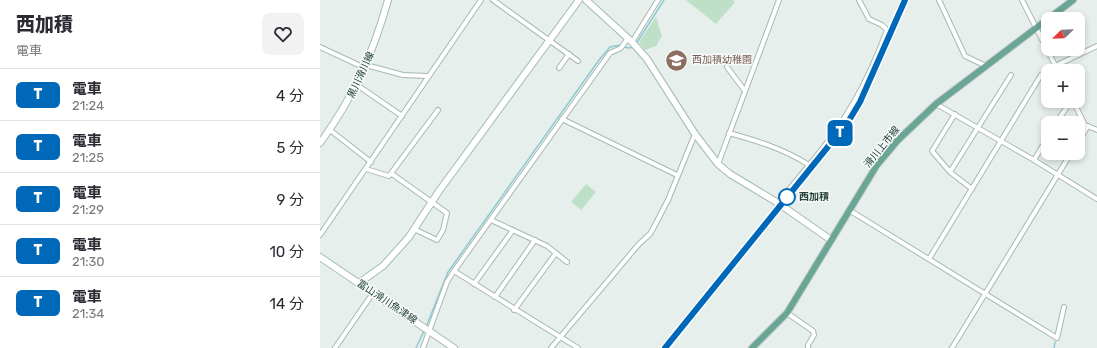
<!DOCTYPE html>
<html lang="ja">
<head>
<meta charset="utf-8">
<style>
	:root { --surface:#fff; --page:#f2f2f3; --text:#2b2b33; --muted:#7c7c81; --line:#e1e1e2 }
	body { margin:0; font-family:Rubik,"Noto Sans JP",sans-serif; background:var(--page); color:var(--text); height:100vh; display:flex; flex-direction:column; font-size:15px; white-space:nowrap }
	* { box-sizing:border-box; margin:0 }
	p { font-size:13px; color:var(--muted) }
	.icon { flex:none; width:22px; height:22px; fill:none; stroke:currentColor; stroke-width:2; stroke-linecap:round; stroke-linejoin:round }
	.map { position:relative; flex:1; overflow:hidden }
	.details { display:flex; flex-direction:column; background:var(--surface); width:320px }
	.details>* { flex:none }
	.badge { padding:0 8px; border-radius:6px; font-size:14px; line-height:26px }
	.needle { width:26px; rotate:247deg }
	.tools { position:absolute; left:721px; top:12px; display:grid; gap:8px }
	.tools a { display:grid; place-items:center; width:44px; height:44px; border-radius:8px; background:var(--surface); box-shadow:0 2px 6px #0003; font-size:20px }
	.map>.badge { position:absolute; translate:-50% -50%; box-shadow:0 0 0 2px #fff }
	.round { display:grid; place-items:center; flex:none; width:42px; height:42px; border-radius:8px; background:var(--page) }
	.headline { display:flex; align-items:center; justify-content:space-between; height:68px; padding:0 16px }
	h1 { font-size:19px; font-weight:800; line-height:30px }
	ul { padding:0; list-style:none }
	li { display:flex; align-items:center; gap:12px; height:52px; padding:0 16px; border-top:1px solid var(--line) }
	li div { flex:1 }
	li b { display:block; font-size:15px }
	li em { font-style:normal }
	li .badge { min-width:44px; font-weight:700; text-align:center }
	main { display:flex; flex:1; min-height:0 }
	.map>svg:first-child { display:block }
	.green { fill:#bfe0c8 }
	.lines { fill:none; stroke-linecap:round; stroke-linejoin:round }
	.stream { stroke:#8ec9d4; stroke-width:1.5 }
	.street-casing { stroke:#a8b8b2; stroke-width:6 }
	.secondary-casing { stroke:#a4bbb3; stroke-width:8 }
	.primary-casing { stroke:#c2cac8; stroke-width:8 }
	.street { stroke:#fff; stroke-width:4 }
	.secondary { stroke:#fff; stroke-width:6 }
	.primary { stroke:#6aa596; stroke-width:6 }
	.rail { stroke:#5f7d75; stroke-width:1.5; stroke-dasharray:8 4; stroke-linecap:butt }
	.line-casing { stroke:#fff; stroke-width:9 }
	.line { stroke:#0068b9; stroke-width:6 }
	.stop-dot { fill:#fff; stroke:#0068b9; stroke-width:2 }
	.labels { text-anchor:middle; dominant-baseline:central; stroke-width:3; stroke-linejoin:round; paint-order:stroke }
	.education-label { font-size:10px; fill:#785e54; stroke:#f7fbf9; text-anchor:start }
	.street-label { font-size:10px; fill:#24423a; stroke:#f7fbf9 }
	.stop-label { font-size:10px; font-weight:bold; fill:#24423a; stroke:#f7fbf9; text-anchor:start }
</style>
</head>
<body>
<main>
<section class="details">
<div class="headline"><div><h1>西加積</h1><p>電車</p></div><a class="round"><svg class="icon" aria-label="heart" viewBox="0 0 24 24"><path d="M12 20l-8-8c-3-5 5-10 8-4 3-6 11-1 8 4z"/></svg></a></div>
<ul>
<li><span class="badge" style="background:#0068b9;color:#fff">T</span><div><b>電車</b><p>21:24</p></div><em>4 分</em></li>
<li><span class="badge" style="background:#0068b9;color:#fff">T</span><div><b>電車</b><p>21:25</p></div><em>5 分</em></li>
<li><span class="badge" style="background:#0068b9;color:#fff">T</span><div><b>電車</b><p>21:29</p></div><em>9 分</em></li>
<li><span class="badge" style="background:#0068b9;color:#fff">T</span><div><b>電車</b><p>21:30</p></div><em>10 分</em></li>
<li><span class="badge" style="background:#0068b9;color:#fff">T</span><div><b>電車</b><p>21:34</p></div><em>14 分</em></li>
</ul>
</section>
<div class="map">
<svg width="777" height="348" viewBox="0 0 777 348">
	<rect width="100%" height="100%" fill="#e6efeb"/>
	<g class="green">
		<polygon points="366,0 413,0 415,2 396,24"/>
		<polygon points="336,17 342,36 336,46 325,50 319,42"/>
		<polygon points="266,184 276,192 261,210 251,202"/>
	</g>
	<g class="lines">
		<g class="stream">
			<polyline points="316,44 344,0"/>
			<polyline points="304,47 309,48 314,47"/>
			<polyline points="106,327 128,272 279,60 290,47 301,45"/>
			<polyline points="96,348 104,331"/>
			<polyline points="734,348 735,342"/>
		</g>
		<defs>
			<g id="street">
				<polyline points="173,0 258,61"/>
				<polyline points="619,0 645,56 666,66"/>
				<polyline points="702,0 738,71"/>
				<polyline points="312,42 338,0"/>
				<polyline points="0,47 45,68"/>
				<polyline points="46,65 83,75 108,76"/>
				<polyline points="407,67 425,91"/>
				<polyline points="239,68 249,54"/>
				<polyline points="37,85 82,116"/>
				<polyline points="753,101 765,125 777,130"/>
				<polyline points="616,104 714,160 777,199"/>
				<polyline points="635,114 612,151 630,172 652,189"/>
				<polyline points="242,119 357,175"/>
				<polyline points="736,123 751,101"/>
				<polyline points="10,130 51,162"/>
				<path d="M409 133C438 141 464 149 489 165L458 203"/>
				<polyline points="758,142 768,126"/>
				<polyline points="714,160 728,137"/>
				<polyline points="398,164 459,0"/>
				<path d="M489 165C525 123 548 82 567 30L562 25 549 19 539 0"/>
				<polyline points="46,169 69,176 118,110"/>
				<polyline points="630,172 691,75"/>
				<polyline points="72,174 127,213 123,230 117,240 94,229"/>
				<polyline points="529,210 737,338 744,307"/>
				<polyline points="171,220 227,246 247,262"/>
				<polyline points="0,235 161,0"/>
				<polyline points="609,259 721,75 735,66 777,46"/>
				<polyline points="134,271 258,348"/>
				<polyline points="154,284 193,230"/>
				<polyline points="175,297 215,240"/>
				<polyline points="194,310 236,253"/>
				<polyline points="467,313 493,331 494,335 488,345 488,348"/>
				<polyline points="15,348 53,293"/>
				<polyline points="103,348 127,282 134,271 290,53 301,48 308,38"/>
				<polyline points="231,348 319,244 330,234 334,227 348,200 375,134"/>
				<polyline points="632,348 751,153"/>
			</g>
			<g id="secondary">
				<polyline points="266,0 312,42 327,59 375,134 398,164 410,174 458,203 511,240"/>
				<path d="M0 143C33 98 53 54 68 0"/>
				<polyline points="0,257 134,348"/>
				<polyline points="39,283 63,266 89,237 119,191 259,0"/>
			</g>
			<polyline id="primary" points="432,348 467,313 557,165 578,140 616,104 753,0"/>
		</defs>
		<use href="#street" class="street-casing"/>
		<use href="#secondary" class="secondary-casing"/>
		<use href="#primary" class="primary-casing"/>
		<use href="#street" class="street"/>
		<use href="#secondary" class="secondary"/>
		<use href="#primary" class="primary"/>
		<polyline class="rail" points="345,348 528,121 540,103 585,0"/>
	</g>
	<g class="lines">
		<defs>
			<polyline id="line" points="345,348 528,122 540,102 585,0"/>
		</defs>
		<use href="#line" class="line-casing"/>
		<use href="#line" class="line"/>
	</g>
	<defs>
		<symbol id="school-disc" viewBox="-11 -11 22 22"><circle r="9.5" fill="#8d6e63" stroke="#f7fbf9"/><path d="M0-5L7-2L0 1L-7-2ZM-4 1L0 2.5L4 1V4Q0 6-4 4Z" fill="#fff"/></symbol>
	</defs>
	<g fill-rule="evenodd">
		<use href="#school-disc" x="344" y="48" width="25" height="25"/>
	</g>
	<circle class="stop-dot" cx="467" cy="197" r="8"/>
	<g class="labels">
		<g class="education-label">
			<text x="372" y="60">西加積幼稚園</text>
		</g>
		<g class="street-label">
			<text transform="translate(41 75) rotate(-65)">黒川滑川線</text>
			<text transform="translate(562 147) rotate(-51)">滑川上市線</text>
			<text transform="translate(67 302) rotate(34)">富山滑川魚津線</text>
		</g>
		<g class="stop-label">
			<text x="479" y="197">西加積</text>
		</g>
	</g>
</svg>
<div class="tools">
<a><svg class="needle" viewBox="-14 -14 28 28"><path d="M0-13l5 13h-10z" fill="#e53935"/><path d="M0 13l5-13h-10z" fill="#7c7c81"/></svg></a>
<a>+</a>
<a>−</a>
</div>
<b class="badge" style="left:520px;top:133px;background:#0068b9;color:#fff">T</b>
</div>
</main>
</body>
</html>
